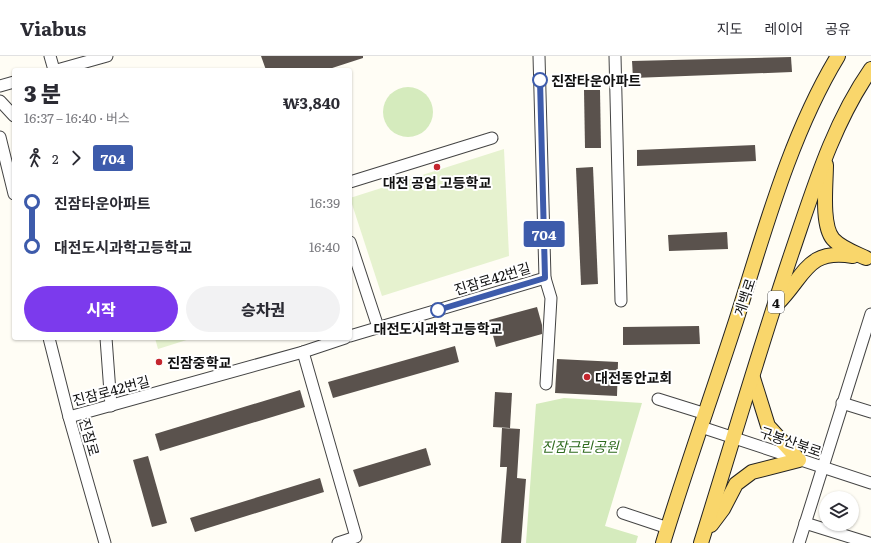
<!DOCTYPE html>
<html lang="ko">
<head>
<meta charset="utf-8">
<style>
	:root { --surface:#fff; --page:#f2f2f3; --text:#2b2b33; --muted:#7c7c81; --line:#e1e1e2; --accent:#7c3aed }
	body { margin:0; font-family:Literata,"Noto Sans KR",serif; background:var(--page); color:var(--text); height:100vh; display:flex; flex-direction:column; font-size:15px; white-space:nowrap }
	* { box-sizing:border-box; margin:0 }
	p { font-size:13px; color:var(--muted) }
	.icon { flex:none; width:22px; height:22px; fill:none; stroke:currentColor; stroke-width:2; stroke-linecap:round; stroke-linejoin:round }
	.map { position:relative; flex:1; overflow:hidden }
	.panel { position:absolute; left:12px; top:12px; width:340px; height:272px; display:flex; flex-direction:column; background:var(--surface); border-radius:4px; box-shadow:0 1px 3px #0004 }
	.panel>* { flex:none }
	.badge { padding:0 8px; border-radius:3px; font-size:14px; line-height:26px }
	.tools { position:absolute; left:819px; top:435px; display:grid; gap:8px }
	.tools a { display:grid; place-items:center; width:40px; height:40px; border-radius:50%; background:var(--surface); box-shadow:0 1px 3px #0004; font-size:20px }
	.map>.badge { position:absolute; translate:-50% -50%; box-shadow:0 0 0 2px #fff }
	.legs { display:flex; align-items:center; gap:6px; height:44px; padding:0 12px; font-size:13px }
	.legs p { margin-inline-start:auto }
	.summary { display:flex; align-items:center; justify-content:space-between; height:68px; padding:0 12px }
	h1 { font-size:22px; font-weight:800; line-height:30px }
	.button { display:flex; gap:8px; margin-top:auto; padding:8px 12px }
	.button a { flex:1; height:46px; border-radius:24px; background:var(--accent); color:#fff; font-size:16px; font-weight:800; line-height:46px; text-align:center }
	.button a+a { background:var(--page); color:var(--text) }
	ul { padding:0 12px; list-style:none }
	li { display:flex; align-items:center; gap:14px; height:44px; font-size:15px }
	li i { display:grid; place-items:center; width:6px; height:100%; margin:0 5px; background:currentColor }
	li i::after { content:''; width:10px; height:10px; margin:-5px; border:3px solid; border-radius:50%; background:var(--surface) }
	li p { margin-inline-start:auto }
	li:first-child i { background:linear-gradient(#0000 50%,currentColor 0) }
	li:last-child i { background:linear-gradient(currentColor 50%,#0000 0) }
	header { display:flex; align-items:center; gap:24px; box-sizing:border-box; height:56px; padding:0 20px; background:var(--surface); border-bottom:1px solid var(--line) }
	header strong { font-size:19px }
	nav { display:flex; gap:22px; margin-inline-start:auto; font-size:14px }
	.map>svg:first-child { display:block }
	.green { fill:#d5ebbd }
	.pitch { fill:#e6f2cf }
	.building { fill:#5a524d }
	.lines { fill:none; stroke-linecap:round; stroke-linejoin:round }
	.minor-casing { stroke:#444; stroke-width:13 }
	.major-casing { stroke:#222; stroke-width:16 }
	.minor { stroke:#fff; stroke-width:11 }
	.major { stroke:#f9d66b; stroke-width:14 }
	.line-1-casing { stroke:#fff; stroke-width:9 }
	.line-1 { stroke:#3d5bab; stroke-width:6 }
	.stop-1-dot { fill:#fff; stroke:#3d5bab; stroke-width:2 }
	.poi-dot { fill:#c4262e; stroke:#fff; stroke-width:1.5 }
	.labels { text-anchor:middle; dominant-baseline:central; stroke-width:4; stroke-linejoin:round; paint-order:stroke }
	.shield { fill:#fff; stroke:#585858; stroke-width:1 }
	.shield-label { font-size:13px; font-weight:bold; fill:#111 }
	.stop-label { font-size:14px; font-weight:bold; fill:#111; stroke:#fff; text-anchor:start }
	.poi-label { font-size:14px; font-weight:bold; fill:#111; stroke:#fff; text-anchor:start }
	.street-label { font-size:14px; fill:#111; stroke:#fff }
	.park-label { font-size:14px; font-style:italic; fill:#2f6b1f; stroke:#fff }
</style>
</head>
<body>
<header>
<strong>Viabus</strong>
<nav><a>지도</a><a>레이어</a><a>공유</a></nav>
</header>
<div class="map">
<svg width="871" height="487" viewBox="0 0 871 487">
	<rect width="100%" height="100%" fill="#fffdf5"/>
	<g class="green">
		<circle cx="408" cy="56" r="25"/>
		<polygon points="564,342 642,347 605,470 638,480 636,487 526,487 536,348"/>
	</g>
	<g class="pitch">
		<polygon points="504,93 509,200 382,240 350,142"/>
		<polygon points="155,282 193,282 158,293"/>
	</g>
	<g class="building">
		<polygon points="261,0 363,0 363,2 326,14 266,14"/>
		<polygon points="791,1 792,16 633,22 632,5"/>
		<polygon points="584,34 600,34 601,92 585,92"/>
		<polygon points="755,89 756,105 637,110 637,94"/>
		<polygon points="593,111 598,228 581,229 576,112"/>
		<polygon points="727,176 728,193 669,195 668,179"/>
		<polygon points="537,251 542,269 542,278 496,291 489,264"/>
		<polygon points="699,270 700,288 623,289 623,271"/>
		<polygon points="455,290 459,306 333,342 328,326"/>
		<polygon points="557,303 618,306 617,340 555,337"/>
		<polygon points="300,334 305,351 160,395 155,378"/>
		<polygon points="495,336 512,337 510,372 493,371"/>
		<polygon points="502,372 520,373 517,422 526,423 521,487 501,487 507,411 500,411"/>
		<polygon points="426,392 431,409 359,431 353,414"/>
		<polygon points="148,400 167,467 152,471 133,404"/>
		<polygon points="320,422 324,436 195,476 190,462"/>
	</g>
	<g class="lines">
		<defs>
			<g id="minor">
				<polyline points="50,0 54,14"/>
				<polyline points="615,0 621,245"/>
				<polyline points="57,14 107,0"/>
				<polyline points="0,30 14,26"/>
				<polyline points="0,45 14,60"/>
				<polyline points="0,81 14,138"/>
				<polyline points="350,126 492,82"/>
				<polyline points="350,186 378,271"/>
				<polyline points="545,222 551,242 546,328"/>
				<polyline points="350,280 545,222 539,0"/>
				<polyline points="49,282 69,361 105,487"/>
				<polyline points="106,282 111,350"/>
				<polyline points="303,296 356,481 338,487"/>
				<polyline points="658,343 706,358"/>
				<polyline points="842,347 871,356"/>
				<polyline points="69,361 303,296 345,282"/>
				<polyline points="701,371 871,427"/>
				<polyline points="623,457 668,472"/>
				<polyline points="805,467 869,487"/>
				<polyline points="799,487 871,258"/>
			</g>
			<g id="major">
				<path d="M826 109C826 127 821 169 833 183 841 192 855 197 866 202"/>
				<path d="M778 247C805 220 807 192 853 200"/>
				<polyline points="711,469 723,453 736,428 752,416 799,404 768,370 753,322"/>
				<path d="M663 487C686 412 712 339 736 265 764 177 790 79 838 0"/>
				<path d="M701 487C731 391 759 294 791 199 813 135 832 69 871 13"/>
			</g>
		</defs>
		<use href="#minor" class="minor-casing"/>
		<use href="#major" class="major-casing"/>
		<use href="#minor" class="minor"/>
		<use href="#major" class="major"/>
	</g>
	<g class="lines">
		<defs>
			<polyline id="line-1" points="438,254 545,222 540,24"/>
		</defs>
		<use href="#line-1" class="line-1-casing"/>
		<use href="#line-1" class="line-1"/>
	</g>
	<g class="stop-1-dot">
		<circle cx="540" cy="24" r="7"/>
		<circle cx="438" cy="254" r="7"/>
	</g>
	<g class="poi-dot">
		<circle cx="437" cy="111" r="4"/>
		<circle cx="159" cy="306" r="4"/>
		<circle cx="587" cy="321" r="4"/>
	</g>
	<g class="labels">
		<rect class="shield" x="768" y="235" width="16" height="22" rx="3"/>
		<g class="shield-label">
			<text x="776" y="246">4</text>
		</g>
		<g class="stop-label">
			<text x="551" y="24">진잠타운아파트</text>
			<text x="438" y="272" text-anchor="middle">대전도시과학고등학교</text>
		</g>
		<g class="poi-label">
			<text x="437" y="126" text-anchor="middle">대전 공업 고등학교</text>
			<text x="167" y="306">진잠중학교</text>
			<text x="595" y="321">대전동안교회</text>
		</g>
		<g class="street-label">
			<text transform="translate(492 222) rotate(-17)">진잠로42번길</text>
			<text transform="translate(744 241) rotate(-72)">계백로</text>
			<text transform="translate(111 334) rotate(-15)">진잠로42번길</text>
			<text transform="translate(90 381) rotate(74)">진잠로</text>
			<text transform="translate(791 385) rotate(19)">구봉산북로</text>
		</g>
		<g class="park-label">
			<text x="580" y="390">진잠근린공원</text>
		</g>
	</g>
</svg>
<div class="tools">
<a><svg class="icon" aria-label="layers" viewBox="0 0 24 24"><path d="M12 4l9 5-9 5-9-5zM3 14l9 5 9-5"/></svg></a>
</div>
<b class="badge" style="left:544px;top:178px;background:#3d5bab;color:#fff">704</b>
<section class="panel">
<div class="summary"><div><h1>3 분</h1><p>16:37 – 16:40 · 버스</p></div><b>₩3,840</b></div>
<div class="legs"><svg class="icon" aria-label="walk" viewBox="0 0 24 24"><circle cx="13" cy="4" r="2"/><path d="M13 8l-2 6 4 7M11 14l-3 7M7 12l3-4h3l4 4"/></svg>2<svg class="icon" aria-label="forward" viewBox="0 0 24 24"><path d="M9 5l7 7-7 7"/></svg><b class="badge" style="background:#3d5bab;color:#fff">704</b></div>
<ul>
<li><i style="color:#3d5bab"></i><b>진잠타운아파트</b><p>16:39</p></li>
<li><i style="color:#3d5bab"></i><b>대전도시과학고등학교</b><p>16:40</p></li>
</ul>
<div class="button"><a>시작</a><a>승차권</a></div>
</section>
</div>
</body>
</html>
